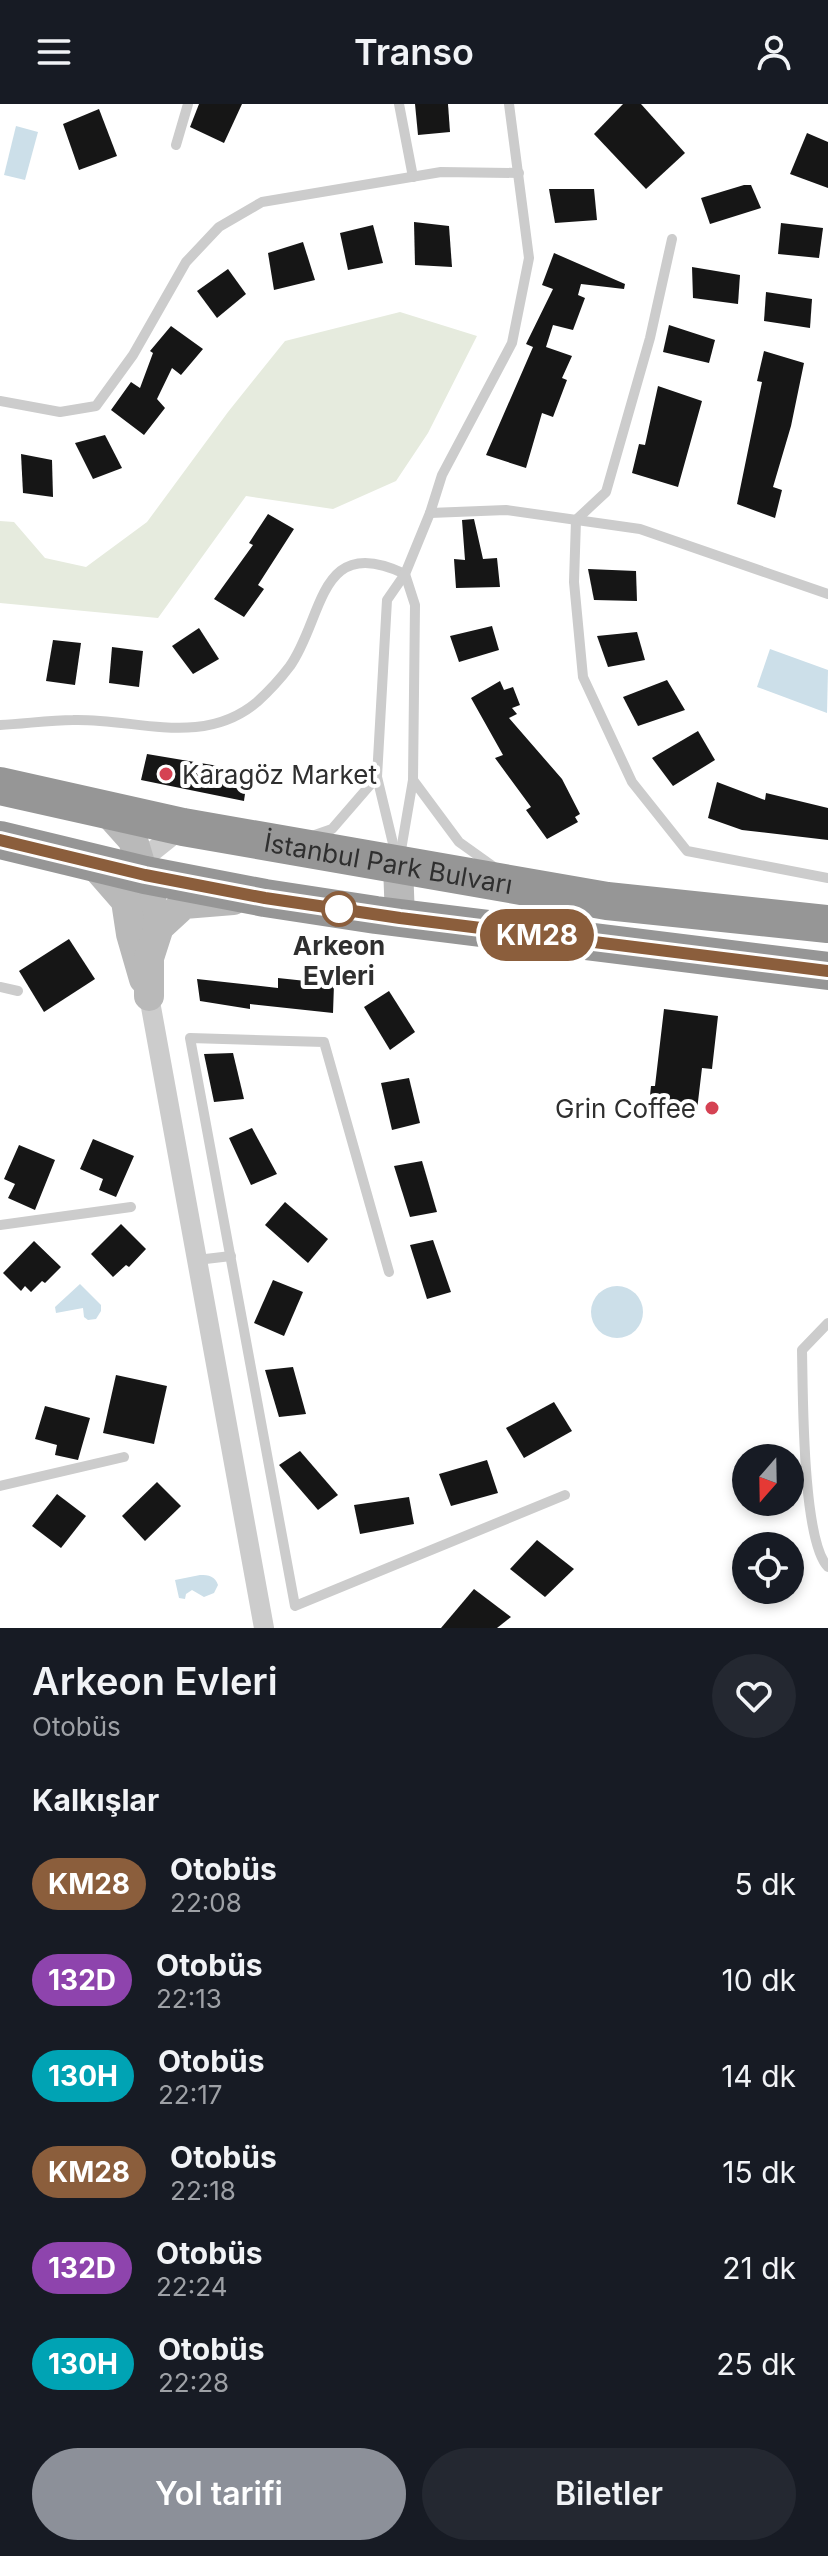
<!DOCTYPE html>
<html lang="tr">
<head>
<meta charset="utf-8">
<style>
	:root { --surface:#171b24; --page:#242831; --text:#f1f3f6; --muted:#9ea1a6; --accent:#8c9099 }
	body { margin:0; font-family:Inter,sans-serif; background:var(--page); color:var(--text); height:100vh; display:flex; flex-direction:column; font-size:30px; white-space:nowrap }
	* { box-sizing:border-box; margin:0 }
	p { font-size:26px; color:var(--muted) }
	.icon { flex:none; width:44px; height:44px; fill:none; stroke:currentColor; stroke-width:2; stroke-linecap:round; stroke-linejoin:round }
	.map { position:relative; height:1524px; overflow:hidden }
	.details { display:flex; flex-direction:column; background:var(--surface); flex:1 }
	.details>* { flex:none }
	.badge { padding:0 16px; border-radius:26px; font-size:28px; line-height:52px }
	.needle { width:52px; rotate:200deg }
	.controls { position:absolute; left:732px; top:1340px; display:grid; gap:16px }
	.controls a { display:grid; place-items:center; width:72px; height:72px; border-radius:50%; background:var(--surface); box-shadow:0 4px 12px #0003; font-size:40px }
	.map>.badge { position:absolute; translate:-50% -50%; box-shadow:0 0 0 4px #fff }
	h2 { padding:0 32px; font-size:30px; line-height:72px }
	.round { display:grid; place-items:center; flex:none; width:84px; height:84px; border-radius:42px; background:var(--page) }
	.head { display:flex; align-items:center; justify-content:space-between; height:136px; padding:0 32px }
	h1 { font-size:38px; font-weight:600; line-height:60px }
	.cta { display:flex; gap:16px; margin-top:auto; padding:16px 32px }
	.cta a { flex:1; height:92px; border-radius:48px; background:var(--accent); color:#fff; font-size:32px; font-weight:600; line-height:92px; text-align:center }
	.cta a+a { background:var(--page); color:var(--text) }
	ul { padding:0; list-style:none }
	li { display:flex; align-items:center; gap:24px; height:96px; padding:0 32px }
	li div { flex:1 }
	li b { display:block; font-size:30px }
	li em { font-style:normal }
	li .badge { min-width:88px; font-weight:700; text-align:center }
	header { display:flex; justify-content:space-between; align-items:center; height:104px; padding:0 32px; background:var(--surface); font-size:36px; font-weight:600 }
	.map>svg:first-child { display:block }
	.green { fill:#e6ebde }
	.water { fill:#ccdfe9 }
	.building { fill:#161616 }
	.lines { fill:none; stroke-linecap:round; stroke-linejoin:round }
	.lane { stroke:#ccc; stroke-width:10 }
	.street { stroke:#ccc; stroke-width:20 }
	.secondary { stroke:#b9b9b9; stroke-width:30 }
	.highway { stroke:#969696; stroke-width:38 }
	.line-casing { stroke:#fff; stroke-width:18 }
	.line { stroke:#8b5e3c; stroke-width:12 }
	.poi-dot { fill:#d54253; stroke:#fff; stroke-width:3 }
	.stop-dot { fill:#fff; stroke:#8b5e3c; stroke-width:4 }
	.labels { text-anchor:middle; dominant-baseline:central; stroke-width:8; stroke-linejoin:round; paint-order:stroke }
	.poi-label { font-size:26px; fill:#2f2f2f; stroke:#fff; text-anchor:start }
	.street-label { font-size:26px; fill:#2f2f2f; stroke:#fff }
	.stop-label { font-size:26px; font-weight:bold; fill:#2f2f2f; stroke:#fff }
</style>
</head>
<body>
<header><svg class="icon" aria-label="menu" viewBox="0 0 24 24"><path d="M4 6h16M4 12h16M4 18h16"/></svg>Transo<svg class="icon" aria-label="person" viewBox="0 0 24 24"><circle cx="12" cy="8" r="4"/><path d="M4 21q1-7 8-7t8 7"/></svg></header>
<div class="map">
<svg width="828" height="1524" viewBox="0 0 828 1524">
	<rect width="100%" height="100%" fill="#fff"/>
	<polygon class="green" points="400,208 477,232 428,329 396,377 333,405 246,392 158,514 0,499 0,417 14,418 45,454 86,463 147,418 228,308 285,237"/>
	<g class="water">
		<polygon points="16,22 38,28 25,76 4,71"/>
		<polygon points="770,545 828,566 827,609 757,583"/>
		<polygon points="80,1180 101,1201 101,1207 96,1215 88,1216 84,1213 83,1204 56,1209 55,1203"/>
		<circle cx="617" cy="1208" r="26"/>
		<path d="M200 1471C209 1471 215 1472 218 1481L214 1489 204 1493 192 1486 186 1490 185 1495 179 1494 175 1476Z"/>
	</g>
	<g class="building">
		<polygon points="199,0 242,0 224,39 190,23"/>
		<polygon points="415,0 448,0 450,28 418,31"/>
		<polygon points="623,0 641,0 685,49 646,85 594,30"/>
		<polygon points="99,5 117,52 79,66 63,20"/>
		<polygon points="807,29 828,38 828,84 790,70"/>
		<polygon points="744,81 751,81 761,104 710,120 701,94"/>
		<polygon points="549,85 594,85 597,116 555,119"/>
		<polygon points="414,118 449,122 452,163 415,161"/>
		<polygon points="781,119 823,124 819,154 778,150"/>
		<polygon points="373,121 383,159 348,166 340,129"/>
		<polygon points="303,138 315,176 274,186 268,149"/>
		<polygon points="554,149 625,180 624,185 581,180 578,191 585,194 573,226 553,221 546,243 572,252 562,274 567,276 553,313 542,309 526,364 486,351 533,243 526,240 553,185 542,181"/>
		<polygon points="692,163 740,171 738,200 693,194"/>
		<polygon points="228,165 246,190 217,214 197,187"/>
		<polygon points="766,188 812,195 810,224 764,217"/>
		<polygon points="669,221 715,236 709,259 663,248"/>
		<polygon points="171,222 203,245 181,271 172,264 157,295 165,304 144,331 111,306 131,278 140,284 153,249 150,247"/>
		<polygon points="764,247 804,259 791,322 773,383 782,386 775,414 737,400 762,278 757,277"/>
		<polygon points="658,282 702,297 678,383 632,369 639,340 645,341"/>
		<polygon points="105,331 122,364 93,375 75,339"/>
		<polygon points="21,350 52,356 53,393 23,389"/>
		<polygon points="268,410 294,425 258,481 264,485 244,513 214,495 253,441 249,439"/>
		<polygon points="474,415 483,455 497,454 500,483 456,484 454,455 465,456 462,416"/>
		<polygon points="588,465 636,467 637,497 594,496"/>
		<polygon points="492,522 499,546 459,558 450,532"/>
		<polygon points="199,524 219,555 193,570 172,542"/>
		<polygon points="637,528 645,556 608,563 597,532"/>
		<polygon points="53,536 81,539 75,581 46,577"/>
		<polygon points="112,543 143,547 139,583 109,579"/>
		<polygon points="667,576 685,606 638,622 623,593"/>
		<polygon points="500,577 504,586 513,583 520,601 512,604 517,610 509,614 562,675 580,710 575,713 578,718 547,735 526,706 531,703 495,654 503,651 471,594"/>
		<polygon points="698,627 715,656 673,682 652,654"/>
		<polygon points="147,650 248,667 244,697 141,676"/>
		<polygon points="717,678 765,696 766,689 828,704 828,736 742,726 708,714"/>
		<polygon points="69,835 95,875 44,908 19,867"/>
		<polygon points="278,874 334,880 333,909 250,900 250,905 200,897 197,875 278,884"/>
		<polygon points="389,887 415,928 390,946 364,903"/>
		<polygon points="664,905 718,912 712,965 702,964 697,1006 649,1001 651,982 655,982"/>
		<polygon points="233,949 244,995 214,998 204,950"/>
		<polygon points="409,974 420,1019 392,1026 381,979"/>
		<polygon points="252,1024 277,1070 251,1081 229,1034"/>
		<polygon points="93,1035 134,1052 116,1093 99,1086 103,1075 80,1065"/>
		<polygon points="19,1041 55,1056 35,1106 8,1094 15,1080 4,1075"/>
		<polygon points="422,1057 437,1108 410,1113 394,1062"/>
		<polygon points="285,1098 328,1135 308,1159 265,1121"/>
		<polygon points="121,1120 146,1145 129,1163 126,1161 113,1173 91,1150"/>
		<polygon points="433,1136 451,1188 427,1195 410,1141"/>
		<polygon points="34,1137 61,1163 45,1179 42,1177 31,1188 25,1182 21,1187 3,1169"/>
		<polygon points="273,1176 303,1188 284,1232 254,1219"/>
		<polygon points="293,1263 306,1310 279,1313 265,1266"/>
		<polygon points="116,1271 167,1282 154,1340 103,1329"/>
		<polygon points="554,1298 572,1327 524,1354 506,1324"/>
		<polygon points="45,1302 90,1314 78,1356 55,1351 57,1341 35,1335"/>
		<polygon points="300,1347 338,1391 318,1406 279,1361"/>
		<polygon points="487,1356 498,1389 451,1402 439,1370"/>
		<polygon points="157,1378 181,1402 145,1437 122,1412"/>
		<polygon points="57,1390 86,1412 61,1444 32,1422"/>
		<polygon points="409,1393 414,1420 360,1430 354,1401"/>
		<polygon points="537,1436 574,1465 545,1493 510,1465"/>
		<polygon points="474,1485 511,1513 497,1524 441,1524"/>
	</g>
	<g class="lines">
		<g class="lane">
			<polyline points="399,0 413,73"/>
			<polyline points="176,41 188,0"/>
			<polyline points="672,135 650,234 606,388 576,416 574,478 583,573 632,678 687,747 828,774"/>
			<polyline points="0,297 60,308 96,302 133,251 186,158 219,123 262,98 441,68 519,69"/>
			<polyline points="430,409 506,406 640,425 828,490"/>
			<path d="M0 621C24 620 49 616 73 616 136 614 202 644 257 598 268 588 281 574 290 562 324 514 318 428 405 470L415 501 413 676 400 752"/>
			<polyline points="413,676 459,738 494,763"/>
			<polyline points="312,732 332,725 377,673"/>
			<polyline points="396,752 377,673 387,496 405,470 430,409 442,371 512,239 529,154 509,0"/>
			<polyline points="0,883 18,887"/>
			<polyline points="0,1121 131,1103"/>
			<polyline points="197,1156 231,1152"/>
			<polyline points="389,1168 324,938 190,934 295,1502 565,1391"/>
			<path d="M828 1219 802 1246C803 1288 802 1437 828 1463"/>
			<polyline points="0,1382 124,1353"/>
		</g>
		<g class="street">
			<polyline points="140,768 148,751 183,723"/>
			<polyline points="149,892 264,1524"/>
		</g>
		<g class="secondary">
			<polyline points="108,708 133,736 159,823"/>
			<polyline points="92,758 126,797 131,830 144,875"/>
			<polyline points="398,762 400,814"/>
			<polyline points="149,892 149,854 159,823 184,800 233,796"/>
		</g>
		<g class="highway">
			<path id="s1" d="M0 682 183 723 607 797 828 820"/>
			<polyline points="0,736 145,771 265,794 376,811 828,867"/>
		</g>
	</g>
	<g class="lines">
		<defs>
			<polyline id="line" points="0,736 145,771 265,794 400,814 828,867"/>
		</defs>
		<use href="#line" class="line-casing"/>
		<use href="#line" class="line"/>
	</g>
	<g class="poi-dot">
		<circle cx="166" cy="670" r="8"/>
		<circle cx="712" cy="1004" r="8"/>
	</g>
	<circle class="stop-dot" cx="339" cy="805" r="16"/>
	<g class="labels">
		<g class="poi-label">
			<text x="182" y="670">Karagöz Market</text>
			<text x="696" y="1004" text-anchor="end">Grin Coffee</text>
		</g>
		<g class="street-label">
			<text stroke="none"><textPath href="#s1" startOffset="396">İstanbul Park Bulvarı</textPath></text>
		</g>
		<g class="stop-label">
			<text x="339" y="841">Arkeon<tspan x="339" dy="30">Evleri</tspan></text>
		</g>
	</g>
</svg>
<div class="controls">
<a><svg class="needle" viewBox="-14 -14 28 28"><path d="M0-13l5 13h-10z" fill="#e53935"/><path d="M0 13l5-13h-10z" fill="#9ea1a6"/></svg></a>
<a><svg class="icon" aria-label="locate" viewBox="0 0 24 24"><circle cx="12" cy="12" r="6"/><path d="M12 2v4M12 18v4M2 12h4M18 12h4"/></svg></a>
</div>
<b class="badge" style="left:537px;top:831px;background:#8b5e3c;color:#fff">KM28</b>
</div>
<section class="details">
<div class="head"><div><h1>Arkeon Evleri</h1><p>Otobüs</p></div><a class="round"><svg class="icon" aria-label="heart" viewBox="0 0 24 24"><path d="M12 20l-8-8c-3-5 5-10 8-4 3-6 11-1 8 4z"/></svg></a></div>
<h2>Kalkışlar</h2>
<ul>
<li><span class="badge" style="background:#8b5e3c;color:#fff">KM28</span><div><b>Otobüs</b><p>22:08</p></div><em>5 dk</em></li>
<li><span class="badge" style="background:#8e44ad;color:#fff">132D</span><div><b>Otobüs</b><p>22:13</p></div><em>10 dk</em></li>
<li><span class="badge" style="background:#00a3b4;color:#fff">130H</span><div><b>Otobüs</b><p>22:17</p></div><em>14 dk</em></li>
<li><span class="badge" style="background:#8b5e3c;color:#fff">KM28</span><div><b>Otobüs</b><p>22:18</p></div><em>15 dk</em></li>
<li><span class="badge" style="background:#8e44ad;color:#fff">132D</span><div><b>Otobüs</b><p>22:24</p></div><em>21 dk</em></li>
<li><span class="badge" style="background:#00a3b4;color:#fff">130H</span><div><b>Otobüs</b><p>22:28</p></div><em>25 dk</em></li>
</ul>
<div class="cta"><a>Yol tarifi</a><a>Biletler</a></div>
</section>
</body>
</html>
